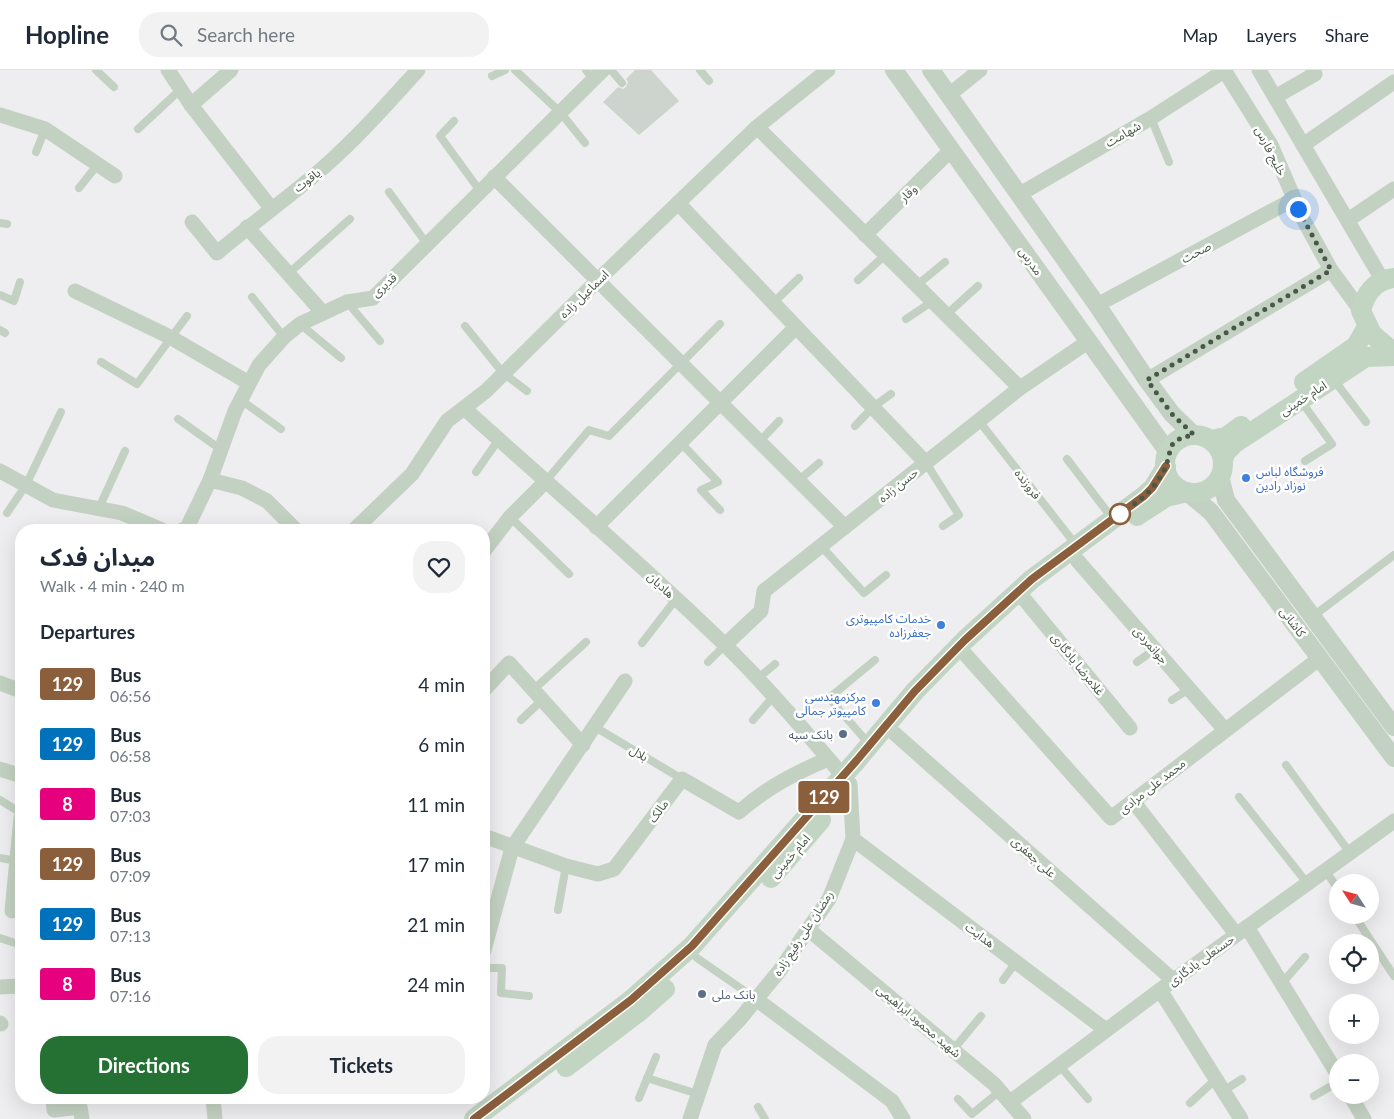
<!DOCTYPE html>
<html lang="en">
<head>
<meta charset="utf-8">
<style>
	:root { --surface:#fff; --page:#f2f2f3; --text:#1f2937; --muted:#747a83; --line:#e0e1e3; --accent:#257134 }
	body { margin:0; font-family:Lato,"Noto Sans Arabic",sans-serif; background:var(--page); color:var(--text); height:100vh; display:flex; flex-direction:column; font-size:19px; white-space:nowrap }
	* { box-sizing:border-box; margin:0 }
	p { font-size:16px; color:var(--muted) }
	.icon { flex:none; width:28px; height:28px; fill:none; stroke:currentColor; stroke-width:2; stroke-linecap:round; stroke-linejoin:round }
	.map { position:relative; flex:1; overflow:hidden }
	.details { position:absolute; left:15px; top:454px; width:475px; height:580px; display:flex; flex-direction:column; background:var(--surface); border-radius:20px; box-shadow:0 5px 20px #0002 }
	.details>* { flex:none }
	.badge { padding:0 10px; border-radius:4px; font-size:18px; line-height:32px }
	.needle { width:32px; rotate:306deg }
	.tools { position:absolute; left:1329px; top:804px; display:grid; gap:10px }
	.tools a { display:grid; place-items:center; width:50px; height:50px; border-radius:50%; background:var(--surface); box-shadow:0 5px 20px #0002; font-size:25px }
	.you { position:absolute; width:25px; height:25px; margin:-12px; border:4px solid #fff; border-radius:50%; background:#1a73e8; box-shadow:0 0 0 8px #1a73e833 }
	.map>.badge { position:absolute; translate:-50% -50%; box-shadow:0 0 0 2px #fff }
	h2 { padding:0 25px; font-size:19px; line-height:45px }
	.round { display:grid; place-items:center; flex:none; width:52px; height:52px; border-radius:20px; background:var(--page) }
	.summary { display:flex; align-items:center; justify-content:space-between; height:85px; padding:0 25px }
	h1 { font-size:24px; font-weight:700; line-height:38px }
	.primary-button { display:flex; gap:10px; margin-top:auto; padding:10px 25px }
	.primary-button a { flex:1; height:58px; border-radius:20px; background:var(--accent); color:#fff; font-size:20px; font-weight:700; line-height:58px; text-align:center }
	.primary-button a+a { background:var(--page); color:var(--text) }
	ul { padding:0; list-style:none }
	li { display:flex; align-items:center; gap:15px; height:60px; padding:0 25px }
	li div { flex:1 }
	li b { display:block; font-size:19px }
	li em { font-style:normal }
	li .badge { min-width:55px; font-weight:700; text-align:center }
	header { display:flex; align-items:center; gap:30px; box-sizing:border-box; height:70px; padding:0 25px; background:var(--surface); border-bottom:1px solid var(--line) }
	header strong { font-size:24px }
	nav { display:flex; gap:28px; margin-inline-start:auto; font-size:18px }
	.search { width:350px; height:45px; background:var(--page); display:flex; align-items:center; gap:12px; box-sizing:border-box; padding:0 18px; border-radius:20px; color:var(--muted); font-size:19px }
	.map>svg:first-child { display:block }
	.building { fill:#cdd4cd }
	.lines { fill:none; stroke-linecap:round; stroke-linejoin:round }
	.service { stroke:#c3d1c2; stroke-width:8 }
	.minor { stroke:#c3d1c2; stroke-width:15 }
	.tertiary { stroke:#c3d1c2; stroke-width:18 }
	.secondary { stroke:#c2d4c2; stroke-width:20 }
	.line-casing { stroke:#fff; stroke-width:11 }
	.line { stroke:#8b5e3c; stroke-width:8 }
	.walk { stroke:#485847; stroke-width:5; stroke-dasharray:0 9 }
	.shop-dot { fill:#3f7fe0; stroke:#fff; stroke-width:2 }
	.stop-dot { fill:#fff; stroke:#8b5e3c; stroke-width:2.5 }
	.service-dot { fill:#5c6f8a; stroke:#fff; stroke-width:2 }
	.labels { text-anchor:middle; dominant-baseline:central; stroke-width:5; stroke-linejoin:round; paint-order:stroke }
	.street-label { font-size:12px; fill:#485847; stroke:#fff }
	.shop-label { font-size:12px; fill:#366cbe; stroke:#fff; text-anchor:end }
	.service-label { font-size:12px; fill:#4e5e75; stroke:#fff; text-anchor:end }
</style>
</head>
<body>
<header>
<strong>Hopline</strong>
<div class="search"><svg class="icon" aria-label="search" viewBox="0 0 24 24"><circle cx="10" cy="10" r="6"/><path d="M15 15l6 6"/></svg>Search here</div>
<nav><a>Map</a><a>Layers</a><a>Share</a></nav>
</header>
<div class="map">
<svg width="1394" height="1049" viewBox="0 0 1394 1049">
	<rect width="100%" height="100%" fill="#eeedef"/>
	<polygon class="building" points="635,0 651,0 679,31 639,65 603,32 618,17 623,19 626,17 628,12 626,9"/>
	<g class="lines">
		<g class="service">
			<polyline points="96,0 114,17"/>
			<polyline points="515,0 560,42 585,73"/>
			<polyline points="586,0 593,9"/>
			<polyline points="611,0 622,13"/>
			<polyline points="700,0 709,11"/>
			<polyline points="492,6 505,0"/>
			<polyline points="1151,48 1169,92"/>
			<polyline points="454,51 440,66 480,121"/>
			<polyline points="138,59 181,19"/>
			<polyline points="36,82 45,59"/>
			<polyline points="79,118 98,94"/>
			<polyline points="389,122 427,174"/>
			<polyline points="0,153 7,154"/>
			<polyline points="289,203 350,149"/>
			<polyline points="858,210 885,185"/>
			<polyline points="916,216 945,192"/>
			<polyline points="0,225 14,231 20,212"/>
			<polyline points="252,227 284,267"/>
			<polyline points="347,232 380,271"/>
			<polyline points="773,233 799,208"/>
			<polyline points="946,245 978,216"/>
			<polyline points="906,249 933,231"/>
			<polyline points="300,254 341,288"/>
			<polyline points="465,256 503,303 527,321"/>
			<polyline points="0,260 5,263"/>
			<polyline points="101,292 137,314 187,246"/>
			<polyline points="1334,310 1366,352"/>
			<polyline points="241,330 281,359"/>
			<polyline points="1301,331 1332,374 1305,391"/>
			<polyline points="178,349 220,379"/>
			<polyline points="979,351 1076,475"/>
			<polyline points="855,356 873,337 891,324"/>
			<polyline points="760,371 779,351"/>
			<polyline points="680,372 718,412 701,420 720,440"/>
			<polyline points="1067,389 1112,448"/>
			<polyline points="926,393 959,445 943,456"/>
			<polyline points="476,402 499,369"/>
			<polyline points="799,410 819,393"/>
			<polyline points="545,412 589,360 609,366 720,254"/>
			<polyline points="99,438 125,381"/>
			<polyline points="7,443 26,415 61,342"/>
			<polyline points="510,447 569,504"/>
			<polyline points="821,476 864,523 886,505"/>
			<polyline points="1312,547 1394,485"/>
			<polyline points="642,573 676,529"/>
			<polyline points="708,592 725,575"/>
			<polyline points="1137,592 1155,579"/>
			<polyline points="757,609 775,594"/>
			<polyline points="533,620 586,572"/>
			<polyline points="1172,630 1189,619"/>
			<polyline points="521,650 542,630"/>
			<polyline points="753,650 773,627"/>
			<polyline points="595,657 682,709"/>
			<polyline points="869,674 829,628 875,590"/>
			<polyline points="1286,695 1350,783"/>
			<polyline points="1239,727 1307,813"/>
			<polyline points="0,730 21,743"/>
			<polyline points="0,788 17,791"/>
			<polyline points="1325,800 1338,819"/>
			<polyline points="558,840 566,796"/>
			<polyline points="1354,845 1394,906"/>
			<polyline points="0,868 21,875"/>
			<polyline points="697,888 756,929"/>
			<polyline points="484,898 502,898 501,923 529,926"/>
			<polyline points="1003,910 1016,892"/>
			<polyline points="1282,913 1305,887"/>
			<polyline points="953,980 981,946"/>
			<polyline points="1059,995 1088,1029"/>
			<polyline points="647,1008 698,1024"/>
			<polyline points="1223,1021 1242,1009"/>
			<polyline points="1314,1026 1338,1012"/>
			<polyline points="639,1028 656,987"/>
			<polyline points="958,1029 972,1044 1000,1021"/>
			<polyline points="1190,1033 1216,1009"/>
			<polyline points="758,1037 765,1049"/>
		</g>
		<g class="minor">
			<polyline points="168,0 191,35 271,138"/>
			<polyline points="1224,0 1271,75 1303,149 1331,200 1361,241"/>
			<polyline points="1259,0 1383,211"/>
			<polyline points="949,25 980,0"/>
			<polyline points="1275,27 1315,4 1313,0"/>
			<polyline points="191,35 231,0"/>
			<polyline points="0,45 45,59 115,106"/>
			<polyline points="757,57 1020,318"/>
			<polyline points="1303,75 1394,12"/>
			<polyline points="494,107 845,457"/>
			<polyline points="1020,124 1151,48 1224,1"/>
			<polyline points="678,133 926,393"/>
			<polyline points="1348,150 1394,119"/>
			<path d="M192 152 217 183C252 153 290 127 325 96 358 67 388 33 418 0"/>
			<polyline points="247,157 323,243"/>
			<polyline points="865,165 951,80"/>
			<polyline points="75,221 170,267 249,313"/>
			<polyline points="1097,235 1294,129"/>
			<polyline points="1147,310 1331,200"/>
			<path d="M464 338C551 417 640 492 724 574 766 615 805 661 843 706"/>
			<polyline points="0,401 53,430 122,443 162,460"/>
			<polyline points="210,410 242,418 267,431 296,460"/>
			<polyline points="596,457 796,257"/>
			<polyline points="182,460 186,460 210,410 235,341 259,295 284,267 300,254 347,232 373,228 603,0"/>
			<polyline points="354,460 412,404 447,351 486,321 598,210 757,57 828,0"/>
			<polyline points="484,481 510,447 545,412"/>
			<polyline points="1077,490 1225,660"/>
			<polyline points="1025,530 1130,658"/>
			<polyline points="725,575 761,541 764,521 1020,318 1089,271"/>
			<polyline points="965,584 1111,748 1320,588"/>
			<polyline points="0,613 21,621"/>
			<polyline points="484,620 509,593 583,675"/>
			<polyline points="894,663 1173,910"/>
			<polyline points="0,699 21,706"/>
			<polyline points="1133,731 1236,864"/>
			<path d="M484 766 566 796 598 804 614 799 682 709 739 742C766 718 795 703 828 689"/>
			<polyline points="853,769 1106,960"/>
			<polyline points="12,841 21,748"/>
			<polyline points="1247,857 1338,1005"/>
			<polyline points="808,859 994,1014 1024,1049"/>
			<polyline points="484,880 512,778 625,611"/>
			<polyline points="0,917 21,916"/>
			<polyline points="1160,920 1241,1049"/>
			<polyline points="756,929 892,1031 903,1049"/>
			<polyline points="0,953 1,954"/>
			<polyline points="1350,1025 1364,1049"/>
			<polyline points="53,1028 54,1040 80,1037 82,1049"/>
			<polyline points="213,1028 215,1049"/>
			<polyline points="1010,1032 1160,920 1394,751"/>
			<polyline points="690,1049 715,975 740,949 780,900 829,829 853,769 850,714"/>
		</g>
		<g class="tertiary">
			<polyline points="894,0 1168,382"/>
			<polyline points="931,0 1097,235 1147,310 1172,344 1194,365"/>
			<polyline points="1220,406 1226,430 1394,657"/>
			<polyline points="1187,422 1211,442 1394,688"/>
		</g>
		<g class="secondary">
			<path d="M1394 208C1375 210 1365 224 1361 241L1372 264 1394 283"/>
			<polyline points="1304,312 1356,276 1367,257"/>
			<circle cx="1194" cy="394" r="29"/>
			<polyline points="1211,370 1226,367 1241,356"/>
			<polyline points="1223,390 1226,382 1235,373 1366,287 1394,286"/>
			<polyline points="1137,446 1166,427 1187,422"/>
			<polyline points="771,808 821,750"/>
			<polyline points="566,997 640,941 665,919"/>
			<polyline points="474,1049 631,930 692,876 857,690 915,621 965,570 1032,509 1144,426 1153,418 1166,397"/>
		</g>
	</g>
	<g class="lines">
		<defs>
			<polyline id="line" points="474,1049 631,930 692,876 857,690 915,621 965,570 1032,509 1144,426 1152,418 1166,396"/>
		</defs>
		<use href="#line" class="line-casing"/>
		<use href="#line" class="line"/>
		<path class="walk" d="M1120 444C1131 437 1145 427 1153 417 1158 411 1163 403 1166 396 1173 375 1167 370 1194 365L1172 344 1147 310 1331 200 1298 139"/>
	</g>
	<g class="shop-dot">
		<circle cx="1246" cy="408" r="5"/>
		<circle cx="941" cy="555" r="5"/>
		<circle cx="876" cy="633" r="5"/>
	</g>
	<circle class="stop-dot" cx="1120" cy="444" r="10"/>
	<g class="service-dot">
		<circle cx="843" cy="664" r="5"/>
		<circle cx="702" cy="924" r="5"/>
	</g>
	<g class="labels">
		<g class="street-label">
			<text transform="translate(1123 64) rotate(-30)">شهامت</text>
			<text transform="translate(1271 81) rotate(63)">خلیج فارس</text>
			<text transform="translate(307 110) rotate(-38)">یاقوت</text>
			<text transform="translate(908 123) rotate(-44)">وقار</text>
			<text transform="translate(1196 182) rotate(-28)">صحت</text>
			<text transform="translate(1031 191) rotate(54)">مدرس</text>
			<text transform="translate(384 215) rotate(-42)">قدیری</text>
			<text transform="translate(584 224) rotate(-44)">اسماعیل زاده</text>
			<text transform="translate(1303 328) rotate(-33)">امام خمینی</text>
			<text transform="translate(1028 414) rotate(52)">فروزنده</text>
			<text transform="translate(898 415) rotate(-39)">حسن زاده</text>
			<text transform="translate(661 515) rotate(43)">هادیان</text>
			<text transform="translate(1293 552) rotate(53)">کاشانی</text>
			<text transform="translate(1151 575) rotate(49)">جوانمردی</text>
			<text transform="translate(1078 594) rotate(51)">غلامرضا یادگاری</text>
			<text transform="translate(639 683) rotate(31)">بلال</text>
			<text transform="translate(1152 716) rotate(-38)">محمد علی مرادی</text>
			<text transform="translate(658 741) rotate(-54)">مالک</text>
			<text transform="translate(790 786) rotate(-49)">امام خمینی</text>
			<text transform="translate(1034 787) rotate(42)">علی جعفری</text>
			<text transform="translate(803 863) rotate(-57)">رمضان علی رفیع زاده</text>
			<text transform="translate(980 865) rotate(37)">هدایت</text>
			<text transform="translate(1201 890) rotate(-36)">حسنعلی یادگاری</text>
			<text transform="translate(919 951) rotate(40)">شهید محمود ابراهیمی</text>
		</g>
		<g class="shop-label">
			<text x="1256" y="401" text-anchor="start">فروشگاه لباس<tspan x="1256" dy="14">نوزاد رادین</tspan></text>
			<text x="931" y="548">خدمات کامپیوتری<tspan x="931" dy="14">جعفرزاده</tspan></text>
			<text x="866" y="626">مرکزمهندسی<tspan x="866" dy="14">کامپیوتر جمالی</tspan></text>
		</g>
		<g class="service-label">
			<text x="833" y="664">بانک سپه</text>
			<text x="712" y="924" text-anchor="start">بانک ملی</text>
		</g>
	</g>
</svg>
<div class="tools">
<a><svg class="needle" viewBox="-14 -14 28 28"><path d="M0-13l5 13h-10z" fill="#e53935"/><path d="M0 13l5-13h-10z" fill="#747a83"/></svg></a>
<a><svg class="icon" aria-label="locate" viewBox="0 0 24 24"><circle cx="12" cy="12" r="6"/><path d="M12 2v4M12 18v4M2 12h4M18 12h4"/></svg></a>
<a>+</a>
<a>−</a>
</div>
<div class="you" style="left:1298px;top:139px"></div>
<b class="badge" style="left:824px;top:727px;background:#8b5e3c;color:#fff">129</b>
<section class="details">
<div class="summary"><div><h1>میدان فدک</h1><p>Walk · 4 min · 240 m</p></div><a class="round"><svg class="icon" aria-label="heart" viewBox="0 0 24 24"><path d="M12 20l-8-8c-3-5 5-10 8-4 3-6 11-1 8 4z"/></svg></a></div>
<h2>Departures</h2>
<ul>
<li><span class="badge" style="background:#8b5e3c;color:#fff">129</span><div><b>Bus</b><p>06:56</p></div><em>4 min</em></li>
<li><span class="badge" style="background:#0072bc;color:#fff">129</span><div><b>Bus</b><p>06:58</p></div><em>6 min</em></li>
<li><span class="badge" style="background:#e6007e;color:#fff">8</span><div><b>Bus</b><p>07:03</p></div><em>11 min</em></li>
<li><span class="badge" style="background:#8b5e3c;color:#fff">129</span><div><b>Bus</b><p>07:09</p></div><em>17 min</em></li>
<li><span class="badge" style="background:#0072bc;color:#fff">129</span><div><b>Bus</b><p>07:13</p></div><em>21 min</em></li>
<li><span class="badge" style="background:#e6007e;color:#fff">8</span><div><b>Bus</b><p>07:16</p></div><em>24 min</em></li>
</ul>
<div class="primary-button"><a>Directions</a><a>Tickets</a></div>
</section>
</div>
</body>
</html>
